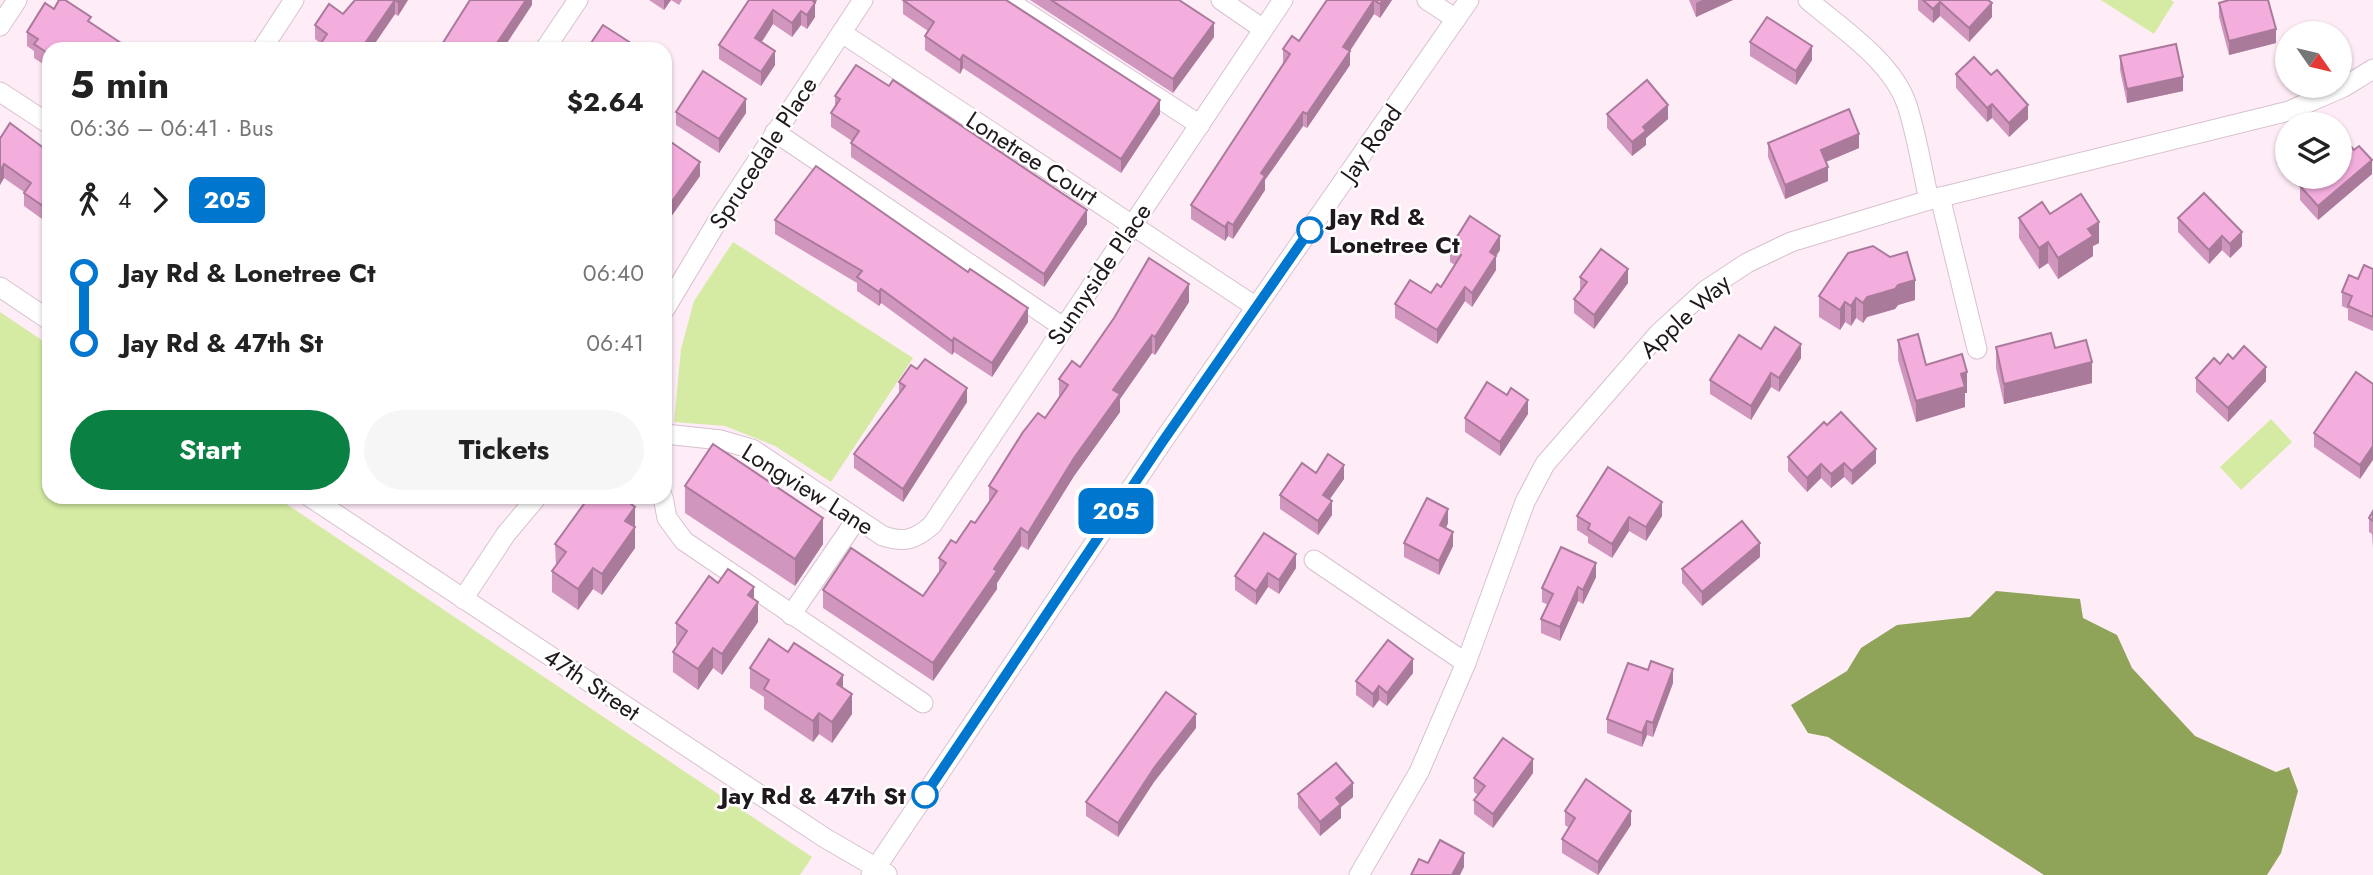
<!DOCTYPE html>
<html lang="en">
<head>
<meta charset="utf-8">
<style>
	:root { --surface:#fff; --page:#f6f6f6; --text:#222; --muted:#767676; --accent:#0b8043 }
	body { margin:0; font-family:Jost,sans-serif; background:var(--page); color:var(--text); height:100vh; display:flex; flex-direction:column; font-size:26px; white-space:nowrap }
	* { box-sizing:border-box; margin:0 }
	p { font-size:23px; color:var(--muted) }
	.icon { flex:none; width:38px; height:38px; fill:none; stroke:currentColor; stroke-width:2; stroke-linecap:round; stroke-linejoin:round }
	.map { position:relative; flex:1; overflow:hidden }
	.sheet { position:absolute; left:42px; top:42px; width:630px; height:462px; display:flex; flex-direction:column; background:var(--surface); border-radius:21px; box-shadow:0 2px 5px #0004 }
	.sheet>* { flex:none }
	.badge { padding:0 14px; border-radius:10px; font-size:24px; line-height:46px }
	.needle { width:46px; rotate:124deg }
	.controls { position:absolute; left:2275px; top:21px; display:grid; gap:14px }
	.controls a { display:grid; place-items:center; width:77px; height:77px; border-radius:50%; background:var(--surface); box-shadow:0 2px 5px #0004; font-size:35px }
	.map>.badge { position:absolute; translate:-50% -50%; box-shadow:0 0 0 4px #fff }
	.legs { display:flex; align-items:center; gap:10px; height:77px; padding:0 28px; font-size:23px }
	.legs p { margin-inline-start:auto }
	.headline { display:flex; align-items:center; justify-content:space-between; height:119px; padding:0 28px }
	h1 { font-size:38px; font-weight:700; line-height:52px }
	.button { display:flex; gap:14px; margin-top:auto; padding:14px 28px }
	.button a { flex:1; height:80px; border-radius:42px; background:var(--accent); color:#fff; font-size:28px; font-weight:700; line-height:80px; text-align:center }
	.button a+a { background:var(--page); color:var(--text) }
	ul { padding:0 28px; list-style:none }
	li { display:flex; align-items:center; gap:24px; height:70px; font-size:26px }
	li i { display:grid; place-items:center; width:10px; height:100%; margin:0 9px; background:currentColor }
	li i::after { content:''; width:18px; height:18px; margin:-9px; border:5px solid; border-radius:50%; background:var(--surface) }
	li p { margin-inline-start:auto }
	li:first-child i { background:linear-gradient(#0000 50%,currentColor 0) }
	li:last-child i { background:linear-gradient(currentColor 50%,#0000 0) }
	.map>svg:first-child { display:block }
	.green { fill:#d5eba3 }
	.water { fill:#8fa359 }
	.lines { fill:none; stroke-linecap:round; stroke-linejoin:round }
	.minor-casing { stroke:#d7c2cf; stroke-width:21 }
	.minor { stroke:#fff; stroke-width:19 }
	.wall { fill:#d196be }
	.shaded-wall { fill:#aa7a9b }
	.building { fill:#f3aedd; stroke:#aa7a9b; stroke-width:2 }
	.line-1-casing { stroke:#fff; stroke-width:16 }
	.line-1 { stroke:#0076ce; stroke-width:10 }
	.stop-1-dot { fill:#fff; stroke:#0076ce; stroke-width:3.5 }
	.labels { text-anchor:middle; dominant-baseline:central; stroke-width:5; stroke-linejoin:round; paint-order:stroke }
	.street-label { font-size:24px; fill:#1f181d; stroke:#fff }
	.stop-label { font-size:24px; font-weight:bold; fill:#1f181d; stroke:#fff; text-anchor:start }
</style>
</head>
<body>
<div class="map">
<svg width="2373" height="875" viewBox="0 0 2373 875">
	<rect width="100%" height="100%" fill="#feecf7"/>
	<g class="green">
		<polygon points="2101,0 2171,0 2174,2 2154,34"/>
		<polygon points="733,242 913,358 831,482 775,446 725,426 674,422 681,349 694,301"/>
		<polygon points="0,312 49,345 49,497 276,497 812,857 800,875 0,875"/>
		<polygon points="2271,419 2292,442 2241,490 2220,467"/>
	</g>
	<polygon class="water" points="1996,591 2080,599 2083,618 2117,635 2132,668 2195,736 2276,772 2289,767 2298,791 2281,853 2267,875 2044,875 1828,737 1808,733 1791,705 1847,671 1861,648 1897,625 1970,617"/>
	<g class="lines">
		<defs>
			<g id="minor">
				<polyline points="1007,0 1200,125"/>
				<polyline points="1221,0 1263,29"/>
				<polyline points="1427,0 1456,19"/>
				<path d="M1808 0C1842 29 1892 61 1907 105 1917 136 1922 169 1929 200"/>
				<polyline points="0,26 17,0"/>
				<polyline points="842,33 1256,307"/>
				<polyline points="262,49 294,0"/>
				<polyline points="545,49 578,0"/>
				<polyline points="0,92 49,124"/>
				<polyline points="775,132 1063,327"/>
				<polyline points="1940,197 1977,349"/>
				<polyline points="0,287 49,320"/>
				<polyline points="665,309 717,222 863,0"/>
				<path d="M665 434 721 440 752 449 883 536C904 543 915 540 932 525L1283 0"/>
				<polyline points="310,497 825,838 887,874"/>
				<polyline points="663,497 667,518 684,541 923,703"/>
				<polyline points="1314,560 1466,663"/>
				<polyline points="463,599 506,534 537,497"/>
				<polyline points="791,615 856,520"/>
				<polyline points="871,875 1163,441 1469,0"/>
				<polyline points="1359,875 1419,772 1466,663 1525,502 1545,464 1659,333 1706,290 1747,263 1791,242 1929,200 2289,111 2344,87 2373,69"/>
			</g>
		</defs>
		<use href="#minor" class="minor-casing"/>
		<use href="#minor" class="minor"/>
	</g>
	<g class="wall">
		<polygon points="355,0 408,0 398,16 395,14 371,49 317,49 321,44 315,39 315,25 343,14"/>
		<polygon points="649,0 671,0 664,10"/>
		<polygon points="671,0 682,0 679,5"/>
		<polygon points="749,0 817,0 815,3 815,17 807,29 801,25 792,37 773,24 762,42 775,65 761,86 719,59 719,45"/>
		<polygon points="903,0 1160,114 1121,173 963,68 960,74 925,50 925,36 928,31 903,14"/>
		<polygon points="1030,0 1179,0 1214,37 1173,93"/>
		<polygon points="1327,0 1392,0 1380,18 1374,14 1350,51 1350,65 1307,128 1303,126 1265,180 1265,190 1233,239 1228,236 1225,241 1191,219 1191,205 1283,63 1283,49 1299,41"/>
		<polygon points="1689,0 1733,0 1696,17"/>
		<polygon points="1918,0 1988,0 1992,17 1969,42 1940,16 1933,23 1918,10"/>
		<polygon points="45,3 49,49 49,68 34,58 34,51 27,46 27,32"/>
		<polygon points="2219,3 2276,43 2229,55 2219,17"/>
		<polygon points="1750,42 1812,60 1796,85 1750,56"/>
		<polygon points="2120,56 2183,91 2127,103 2120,70"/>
		<polygon points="1956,74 1991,75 2028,119 2009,137 1992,118 1987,122 1956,88"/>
		<polygon points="835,96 1087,224 1044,287 851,157 851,143 852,141 831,127 831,113 835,107"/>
		<polygon points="676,112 746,113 719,153 676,125"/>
		<polygon points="1607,114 1668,119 1646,138 1646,145 1632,156 1607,128"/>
		<polygon points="0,137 49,152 49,224 24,206 24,192 4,178 0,185"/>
		<polygon points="665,138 700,176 668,221 665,218"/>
		<polygon points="1768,143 1859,148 1826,162 1828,181 1785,199 1768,157"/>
		<polygon points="2372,174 2318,220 2300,200 2300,186"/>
		<polygon points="2204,193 2242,246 2230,258 2222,250 2209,264 2178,232 2178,218"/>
		<polygon points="2050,214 2099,243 2093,246 2093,256 2058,279 2048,263 2039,269 2019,238 2019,218"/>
		<polygon points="775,220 1028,322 992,377 954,352 952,355 881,303 879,306 857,291 857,283 775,234"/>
		<polygon points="1450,248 1500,250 1496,256 1496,270 1472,307 1465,301 1437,344 1395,318 1395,304 1431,293 1441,287 1455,265 1450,262"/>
		<polygon points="2373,269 2373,331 2348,320 2348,309 2342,306 2342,292"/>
		<polygon points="1580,277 1628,283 1594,329 1574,313 1574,299 1580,291"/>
		<polygon points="1819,296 1915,300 1898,305 1895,309 1867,317 1863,323 1856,318 1851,326 1845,322 1840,330 1819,317"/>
		<polygon points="1189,302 1155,355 1152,353 1120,399 1120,412 1074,476 1028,550 1021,546 997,583 997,589 933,681 823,608 823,590 923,596 939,574 939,558 956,543 975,523 989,502 989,486 1045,418 1059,398 1059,379"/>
		<polygon points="1898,340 1926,365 1967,393 1965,393 1965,407 1916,422 1898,360"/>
		<polygon points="1996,347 2055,348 2092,383 2004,404 1996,368"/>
		<polygon points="1801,358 1779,392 1771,387 1751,420 1710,394 1710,380"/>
		<polygon points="2233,359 2266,381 2228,422 2196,392 2196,378"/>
		<polygon points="899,382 967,402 903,502 854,468 854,454 899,393"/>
		<polygon points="2373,384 2360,479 2314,447 2314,433"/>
		<polygon points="1528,414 1500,456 1465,432 1465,418"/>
		<polygon points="1827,425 1876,463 1852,485 1844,477 1831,488 1821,478 1807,492 1788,471 1788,457"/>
		<polygon points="1316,473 1344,479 1329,499 1332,515 1318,535 1280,509 1280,495"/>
		<polygon points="685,486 823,544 795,586 685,513"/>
		<polygon points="597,501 635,507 635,548 602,595 593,589 578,610 552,592 552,571 556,566 555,544"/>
		<polygon points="2373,511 2373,548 2372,534 2369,532 2369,518"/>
		<polygon points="1577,516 1662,516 1646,541 1629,531 1612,558 1588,543 1588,537 1577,530"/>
		<polygon points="1448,523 1446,528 1453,546 1439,575 1404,557 1404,543"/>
		<polygon points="1760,557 1702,606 1682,583 1682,569"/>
		<polygon points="1296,568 1279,594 1268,587 1256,605 1235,590 1235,576"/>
		<polygon points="1596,577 1583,604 1578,601 1560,641 1541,633 1541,619 1548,605 1542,602 1542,588"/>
		<polygon points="718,583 754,599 758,622 722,675 713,668 698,690 673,672 673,652 678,645 676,644 676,623"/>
		<polygon points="750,668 843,688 852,714 832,743 819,734 813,742 764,709 764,697 750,688"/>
		<polygon points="1413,673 1387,706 1379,700 1373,708 1356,695 1356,681"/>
		<polygon points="1673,683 1653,737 1647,735 1642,747 1607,733 1607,719"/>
		<polygon points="1196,728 1154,782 1118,837 1086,816 1086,802"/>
		<polygon points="1533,773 1493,828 1474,814 1474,800 1478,795 1474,792 1474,778"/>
		<polygon points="1298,794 1353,797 1341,807 1341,818 1320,836 1298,808"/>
		<polygon points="1565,811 1631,825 1598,875 1562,853 1562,839 1569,828 1565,825"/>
	</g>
	<g class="shaded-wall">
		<polygon points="395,0 395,14 371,49 361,49"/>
		<polygon points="399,0 408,0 398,16 398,2"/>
		<polygon points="526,0 532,0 532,5 503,49 493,49"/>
		<polygon points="664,0 671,0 664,10"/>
		<polygon points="809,0 817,0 815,4 815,3 815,17 807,29 807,15"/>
		<polygon points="1374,0 1374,14 1347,55 1350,51 1350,65 1307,128 1307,114 1343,47"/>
		<polygon points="1383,0 1392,0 1380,18 1380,4"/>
		<polygon points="1702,0 1733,0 1696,17 1696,3"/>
		<polygon points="1940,2 1940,16 1933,23 1933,9"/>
		<polygon points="1992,3 1992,17 1969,42 1969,28"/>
		<polygon points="773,10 773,24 755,52 755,38"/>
		<polygon points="801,11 801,25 792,37 792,23"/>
		<polygon points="1214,23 1214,37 1173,93 1173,79"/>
		<polygon points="2276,29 2276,43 2229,55 2229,41"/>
		<polygon points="1812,46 1812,60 1796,85 1796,71"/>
		<polygon points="775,51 775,65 761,86 761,72"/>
		<polygon points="963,55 963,68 960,74 960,60"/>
		<polygon points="2183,77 2183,91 2127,103 2127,89"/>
		<polygon points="746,99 746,113 719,153 719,139"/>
		<polygon points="1160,100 1160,114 1121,173 1121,159"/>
		<polygon points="1992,104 1992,118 1987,122 1987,108"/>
		<polygon points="1668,105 1668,119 1646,138 1646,145 1632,156 1632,142 1643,127"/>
		<polygon points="2028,105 2028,119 2009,137 2009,123"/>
		<polygon points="1303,112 1303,126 1265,180 1265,190 1233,239 1233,225 1261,173"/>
		<polygon points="1859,134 1859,148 1821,164 1821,150"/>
		<polygon points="2372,160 2372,174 2318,220 2318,206"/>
		<polygon points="700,162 700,176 668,221 668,207"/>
		<polygon points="4,164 4,178 0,185 0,171"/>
		<polygon points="1828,167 1828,181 1785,199 1785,185"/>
		<polygon points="1087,210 1087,224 1044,287 1044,274"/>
		<polygon points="1228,222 1228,236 1225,241 1225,227"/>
		<polygon points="2099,222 2099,243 2093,246 2093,256 2058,279 2058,258 2088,229"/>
		<polygon points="2242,232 2242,246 2230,258 2230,244"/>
		<polygon points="1500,236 1500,250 1496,256 1496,270 1472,307 1472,293 1490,252"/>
		<polygon points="2222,236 2222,250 2209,264 2209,250"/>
		<polygon points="2048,242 2048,263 2039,269 2039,248"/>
		<polygon points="1628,269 1628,283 1594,329 1594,315"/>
		<polygon points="1915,280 1915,300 1898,305 1895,309 1867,317 1863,323 1863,303 1867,297 1898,285"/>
		<polygon points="1189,284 1189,302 1155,355 1155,337"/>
		<polygon points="1465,287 1465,301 1437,344 1437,330"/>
		<polygon points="881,289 881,303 879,306 879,292"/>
		<polygon points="1856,298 1856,318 1851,326 1851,306"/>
		<polygon points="1845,302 1845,322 1840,330 1840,310"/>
		<polygon points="1028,308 1028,322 992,377 992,363"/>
		<polygon points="1152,335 1152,353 1120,399 1120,412 1074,476 1028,550 1028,533 1113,390"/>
		<polygon points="954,338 954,352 952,355 952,341"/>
		<polygon points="1801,344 1801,358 1779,392 1779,378"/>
		<polygon points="2092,362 2092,383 2004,404 2004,384"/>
		<polygon points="2266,367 2266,381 2228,422 2228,408"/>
		<polygon points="1967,372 1967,393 1965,393 1965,407 1916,422 1916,401 1961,374"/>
		<polygon points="1771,373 1771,387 1751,420 1751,406"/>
		<polygon points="967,388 967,402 903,502 903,489"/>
		<polygon points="1528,400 1528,414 1500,456 1500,442"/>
		<polygon points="2373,446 2373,460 2360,479 2360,465"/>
		<polygon points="1876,449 1876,463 1852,485 1852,471"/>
		<polygon points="1844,463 1844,477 1831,488 1831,474"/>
		<polygon points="1821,464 1821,478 1807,492 1807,478"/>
		<polygon points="1344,465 1344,479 1323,509 1323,495"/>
		<polygon points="1332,501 1332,515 1318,535 1318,521"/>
		<polygon points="1662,502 1662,516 1646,541 1646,527"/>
		<polygon points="635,507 635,548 602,595 602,574 625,521"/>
		<polygon points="1448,509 1448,523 1440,539 1440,525"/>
		<polygon points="1629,517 1629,531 1612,558 1612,544"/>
		<polygon points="823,518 823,544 795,586 795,559"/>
		<polygon points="1021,528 1021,546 997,583 997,589 933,681 933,663"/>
		<polygon points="1453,532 1453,546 1439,575 1439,561"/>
		<polygon points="1760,543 1760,557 1702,606 1702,592"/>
		<polygon points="1296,554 1296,568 1279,594 1279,580"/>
		<polygon points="1596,563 1596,577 1583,604 1583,590"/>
		<polygon points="593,568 593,589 578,610 578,589"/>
		<polygon points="1268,573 1268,587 1256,605 1256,591"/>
		<polygon points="754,587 754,607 758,602 758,622 722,675 722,654 748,595"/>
		<polygon points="1578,587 1578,601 1560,641 1560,627"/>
		<polygon points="713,648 713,668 698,690 698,669"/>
		<polygon points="1413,659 1413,673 1387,706 1387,693"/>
		<polygon points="1673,669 1673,683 1653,737 1653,723"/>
		<polygon points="843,675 843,696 837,684"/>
		<polygon points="1379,686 1379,700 1373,708 1373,694"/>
		<polygon points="852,694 852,714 832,743 832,722"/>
		<polygon points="819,713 819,734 813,742 813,721"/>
		<polygon points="1196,714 1196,728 1154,782 1118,837 1118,823 1154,768"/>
		<polygon points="1647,721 1647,735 1642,747 1642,733"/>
		<polygon points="1533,759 1533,773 1493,828 1493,814"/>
		<polygon points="1353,783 1353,797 1341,807 1341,818 1320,836 1320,822 1336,798"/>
		<polygon points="1631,811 1631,825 1598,875 1598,862"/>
		<polygon points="1464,853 1464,867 1460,875 1452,875"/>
	</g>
	<g class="building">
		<polygon points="59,0 65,0 91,17 88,21 130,49 49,49 49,54 34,44 38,39 27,32 45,3 54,9"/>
		<polygon points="355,0 399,0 398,2 395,0 361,49 317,49 327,34 315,25 329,4 343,14"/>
		<polygon points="470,0 526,0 493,49 439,49"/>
		<polygon points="749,0 812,0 815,3 807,15 801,11 792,23 773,10 755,38 775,51 761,72 719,45"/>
		<polygon points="903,0 1006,0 1160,100 1121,159 963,55 960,60 925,36 934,22"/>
		<polygon points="1051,0 1179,0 1214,23 1173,79"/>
		<polygon points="1327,0 1383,0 1380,4 1374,0 1343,47 1350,51 1307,114 1303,112 1261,173 1265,176 1233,225 1228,222 1225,227 1191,205 1290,54 1283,49 1292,36 1299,41"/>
		<polygon points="1923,0 1988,0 1992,3 1969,28 1940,2 1933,9"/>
		<polygon points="2229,0 2268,0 2276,29 2229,41 2219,3"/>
		<polygon points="1767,17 1812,46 1796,71 1750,42"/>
		<polygon points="603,25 634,45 632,49 587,49"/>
		<polygon points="2176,44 2183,77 2127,89 2120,56"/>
		<polygon points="1974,57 1991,75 1997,70 2028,105 2009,123 1992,104 1987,108 1956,74"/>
		<polygon points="856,65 889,86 893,80 1087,210 1044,274 851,143 859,131 831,113 840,99 835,96"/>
		<polygon points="703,71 746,99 719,139 676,112"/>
		<polygon points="1647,80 1668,105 1643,127 1646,131 1632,142 1607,114"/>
		<polygon points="1849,109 1859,134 1821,150 1828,167 1785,185 1768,143"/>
		<polygon points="10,123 49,152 49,210 24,193 31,183 4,164 0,171 0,137 1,137"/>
		<polygon points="665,138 700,162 668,207 665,204"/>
		<polygon points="2345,140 2354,150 2359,146 2372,160 2318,206 2300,186 2311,177 2340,177 2340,145"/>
		<polygon points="816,166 968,272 970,269 1028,308 992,363 954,338 952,341 881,289 879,292 857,277 862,271 775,220"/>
		<polygon points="2204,193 2242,232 2230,244 2222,236 2209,250 2178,218"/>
		<polygon points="2081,194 2099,222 2088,229 2093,236 2058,258 2048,242 2039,248 2019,218 2042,202 2050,214"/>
		<polygon points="1470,216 1500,236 1490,252 1496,256 1472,293 1465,287 1437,330 1395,304 1410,280 1431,293 1437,284 1441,287 1461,255 1450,248"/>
		<polygon points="1873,246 1890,257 1907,252 1915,280 1898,285 1895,289 1867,297 1863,303 1856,298 1851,306 1845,302 1840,310 1819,296 1848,253"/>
		<polygon points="1601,249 1628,269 1594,315 1574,299 1587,282 1580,277"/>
		<polygon points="1149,258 1189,284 1155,337 1152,335 1113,390 1120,394 1074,458 1028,533 1021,528 994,569 997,571 933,663 823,590 851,548 923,596 946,563 939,558 951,540 956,543 971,521 975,523 997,491 989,486 1023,432 1038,413 1045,418 1068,385 1059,379 1072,361 1080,367 1114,318"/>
		<polygon points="2364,265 2373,269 2373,317 2348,306 2352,296 2342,292 2349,275 2358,279"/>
		<polygon points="1775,327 1801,344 1779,378 1771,373 1751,406 1710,380 1739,335 1761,349"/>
		<polygon points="2051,333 2055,348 2086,340 2092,362 2004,384 1996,347"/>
		<polygon points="1918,334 1926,365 1962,354 1967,372 1961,374 1965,387 1916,401 1898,340"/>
		<polygon points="2244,346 2266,367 2228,408 2196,378 2214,358 2220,364 2228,354 2233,359"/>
		<polygon points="925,359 967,388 903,489 854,454 905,386 899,382 911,365 917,369"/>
		<polygon points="2356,372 2373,384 2373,446 2360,465 2314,433"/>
		<polygon points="1487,382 1507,395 1511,388 1528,400 1500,442 1465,418"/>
		<polygon points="1841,412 1876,449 1852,471 1844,463 1831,474 1821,464 1807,478 1788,457 1824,422 1827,425"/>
		<polygon points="713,444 823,518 795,559 685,486"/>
		<polygon points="1328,454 1344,465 1323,495 1332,501 1318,521 1280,495 1302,463 1316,473"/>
		<polygon points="1608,467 1662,502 1646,527 1629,517 1612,544 1588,529 1590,524 1577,516"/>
		<polygon points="589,497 591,497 597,501 600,497 622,497 635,507 625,521 635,527 602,574 593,568 578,589 552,571 566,552 555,544"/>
		<polygon points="1427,498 1448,509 1440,525 1453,532 1439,561 1404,543"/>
		<polygon points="2373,511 2373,521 2369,518"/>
		<polygon points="1742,521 1760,543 1702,592 1682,569"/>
		<polygon points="1264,533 1296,554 1279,580 1268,573 1256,591 1235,576"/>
		<polygon points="1561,547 1596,563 1583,590 1578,587 1560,627 1541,619 1553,594 1542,588"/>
		<polygon points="728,569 754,587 748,595 758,602 722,654 713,648 698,669 673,652 687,631 676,623 709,576 718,583"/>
		<polygon points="769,639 788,652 794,643 843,675 837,684 852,694 832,722 819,713 813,721 764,689 769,680 750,668"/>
		<polygon points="1388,640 1413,659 1387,693 1379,686 1373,694 1356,681"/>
		<polygon points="1651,661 1673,669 1653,723 1647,721 1642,733 1607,719 1628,663 1648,670"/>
		<polygon points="1166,692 1196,714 1154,768 1118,823 1086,802"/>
		<polygon points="1503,738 1533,759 1493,814 1474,800 1485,786 1474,778"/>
		<polygon points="1336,763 1353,783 1336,798 1341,804 1320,822 1298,794"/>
		<polygon points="1586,779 1631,811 1598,862 1562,839 1575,818 1565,811"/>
		<polygon points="1440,840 1464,853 1452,875 1411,875 1419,859 1428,863"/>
	</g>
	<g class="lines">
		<defs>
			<polyline id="line-1" points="925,795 1163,441 1310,230"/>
		</defs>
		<use href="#line-1" class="line-1-casing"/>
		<use href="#line-1" class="line-1"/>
	</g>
	<g class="stop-1-dot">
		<circle cx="1310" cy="230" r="12"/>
		<circle cx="925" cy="795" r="12"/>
	</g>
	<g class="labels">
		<g class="street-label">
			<text transform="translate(1371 143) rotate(-55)">Jay Road</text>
			<text transform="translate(763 153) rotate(-57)">Sprucedale Place</text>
			<text transform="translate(1032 158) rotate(33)">Lonetree Court</text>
			<text transform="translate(1099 274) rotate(-56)">Sunnyside Place</text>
			<text transform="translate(1685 316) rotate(-42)">Apple Way</text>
			<text transform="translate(808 489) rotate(32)">Longview Lane</text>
			<text transform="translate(592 684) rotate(34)">47th Street</text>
		</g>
		<g class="stop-label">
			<text x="1329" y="216">Jay Rd &amp;<tspan x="1329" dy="28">Lonetree Ct</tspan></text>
			<text x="906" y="795" text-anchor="end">Jay Rd &amp; 47th St</text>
		</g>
	</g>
</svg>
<div class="controls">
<a><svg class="needle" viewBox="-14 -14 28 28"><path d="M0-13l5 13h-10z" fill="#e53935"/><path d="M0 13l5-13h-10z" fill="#767676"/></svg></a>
<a><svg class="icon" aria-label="layers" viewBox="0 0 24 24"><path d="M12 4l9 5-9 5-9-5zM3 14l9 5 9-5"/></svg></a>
</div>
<b class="badge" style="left:1116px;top:511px;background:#0076ce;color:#fff">205</b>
<section class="sheet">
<div class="headline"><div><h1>5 min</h1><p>06:36 – 06:41 · Bus</p></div><b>$2.64</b></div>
<div class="legs"><svg class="icon" aria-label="walk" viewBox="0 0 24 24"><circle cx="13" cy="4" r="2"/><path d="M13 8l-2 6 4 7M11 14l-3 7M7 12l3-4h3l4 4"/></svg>4<svg class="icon" aria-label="forward" viewBox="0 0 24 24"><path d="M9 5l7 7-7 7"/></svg><b class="badge" style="background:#0076ce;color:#fff">205</b></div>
<ul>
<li><i style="color:#0076ce"></i><b>Jay Rd &amp; Lonetree Ct</b><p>06:40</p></li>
<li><i style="color:#0076ce"></i><b>Jay Rd &amp; 47th St</b><p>06:41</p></li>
</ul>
<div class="button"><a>Start</a><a>Tickets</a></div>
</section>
</div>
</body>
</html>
